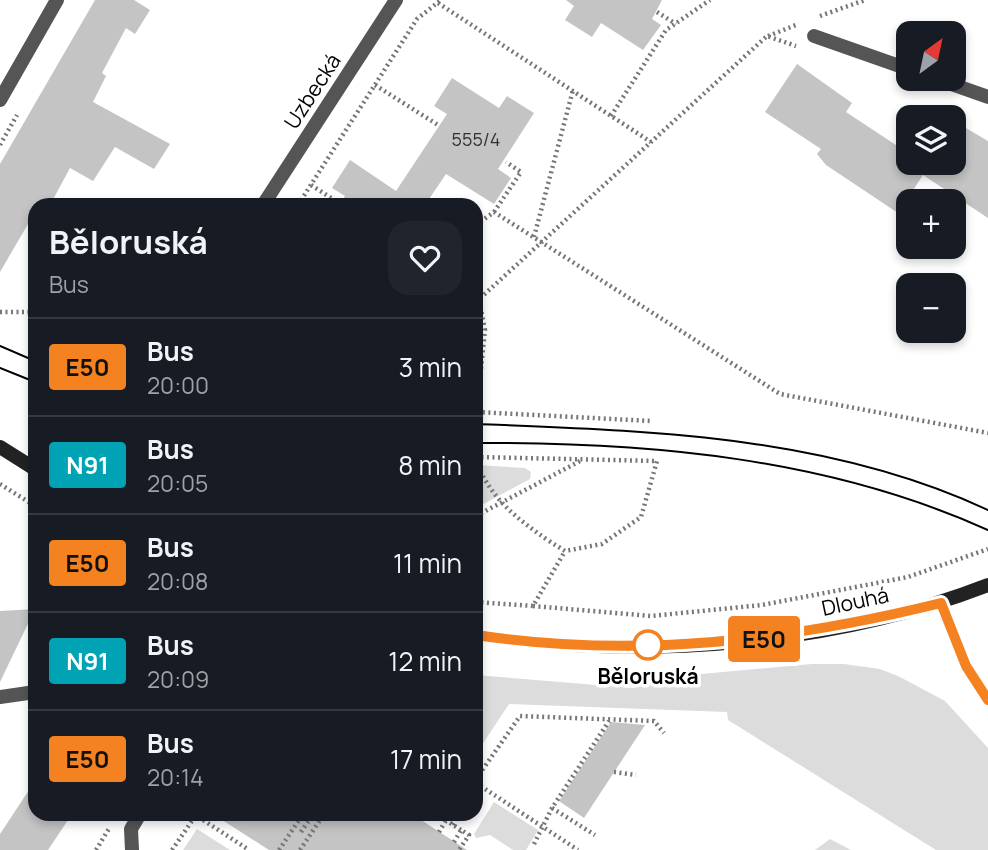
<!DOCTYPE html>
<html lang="en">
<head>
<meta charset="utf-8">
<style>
	:root { --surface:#171b24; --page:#20242c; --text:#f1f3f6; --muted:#9ea1a6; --line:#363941 }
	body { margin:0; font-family:Manrope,sans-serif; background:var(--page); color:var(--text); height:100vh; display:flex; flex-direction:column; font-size:26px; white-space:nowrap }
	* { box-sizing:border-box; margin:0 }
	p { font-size:23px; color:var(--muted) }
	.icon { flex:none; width:38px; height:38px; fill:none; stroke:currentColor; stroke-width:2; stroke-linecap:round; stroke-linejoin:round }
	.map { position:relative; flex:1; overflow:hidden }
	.drawer { position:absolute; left:28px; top:198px; width:455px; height:623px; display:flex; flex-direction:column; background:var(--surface); border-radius:21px; box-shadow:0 4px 10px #0003 }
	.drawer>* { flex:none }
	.badge { padding:0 14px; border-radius:5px; font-size:24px; line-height:46px }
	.needle { width:46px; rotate:33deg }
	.fabs { position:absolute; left:896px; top:21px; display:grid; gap:14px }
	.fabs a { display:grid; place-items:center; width:70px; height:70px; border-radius:14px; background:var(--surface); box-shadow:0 4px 10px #0003; font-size:35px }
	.map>.badge { position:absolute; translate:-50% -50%; box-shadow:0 0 0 4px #fff }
	.round { display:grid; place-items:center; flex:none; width:74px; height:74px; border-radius:21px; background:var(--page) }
	.overview { display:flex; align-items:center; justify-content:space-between; height:119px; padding:0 21px }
	h1 { font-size:33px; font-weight:700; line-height:52px }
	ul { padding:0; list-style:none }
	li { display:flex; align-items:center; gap:21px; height:98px; padding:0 21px; border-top:2px solid var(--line) }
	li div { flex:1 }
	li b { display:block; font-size:26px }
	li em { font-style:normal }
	li .badge { min-width:77px; font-weight:700; text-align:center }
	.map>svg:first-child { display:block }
	.green { fill:#dcdcdc }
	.building { fill:#c4c4c4 }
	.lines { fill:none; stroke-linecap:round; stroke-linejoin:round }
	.path { stroke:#777; stroke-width:4.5; stroke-dasharray:2 3.5; stroke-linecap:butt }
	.street { stroke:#555; stroke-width:14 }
	.secondary { stroke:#222; stroke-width:14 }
	.tram { stroke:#000; stroke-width:2 }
	.path-bridge { stroke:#777; stroke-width:4.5; stroke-dasharray:2 3.5; stroke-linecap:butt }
	.line-casing { stroke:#fff; stroke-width:16 }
	.line { stroke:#f58220; stroke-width:10 }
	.stop-dot { fill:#fff; stroke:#f58220; stroke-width:3.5 }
	.labels { text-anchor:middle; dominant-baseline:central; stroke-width:7; stroke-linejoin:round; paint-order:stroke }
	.number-label { font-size:18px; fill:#313131 }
	.street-label { font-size:21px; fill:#000; stroke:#fff }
	.stop-label { font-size:21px; font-weight:bold; fill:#000; stroke:#fff }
</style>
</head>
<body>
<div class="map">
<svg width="988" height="850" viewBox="0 0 988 850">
	<rect width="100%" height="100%" fill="#fff"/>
	<g class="green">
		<polygon points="476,465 525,468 531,472 530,479 476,508"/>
		<polygon points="812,664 844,664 880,669 898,676 945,701 988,748 988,850 936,850 728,720 727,712 509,704 476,754 476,675 633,688 658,678"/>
		<polygon points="494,802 538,830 526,850 513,850 490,835 476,838 474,834"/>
		<polygon points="197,829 230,850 183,850"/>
		<polygon points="830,839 851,850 815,850"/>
	</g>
	<g class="building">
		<polygon points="95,0 134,0 150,10 135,34 126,28 102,73 106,76 93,102 170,144 154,169 115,147 93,181 70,168 50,205 35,205 35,212 0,272 0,164"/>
		<polygon points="566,0 662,0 652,19 661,25 643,50 601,23 592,37 565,20 574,6"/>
		<polygon points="797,64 852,103 846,112 908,153 908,163 954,163 954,121 988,141 988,218 923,175 898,213 826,165 817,154 821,149 765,112"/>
		<polygon points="452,78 499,108 507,96 534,113 498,169 511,178 494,204 446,174 425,205 339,205 345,196 332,188 350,160 396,191 447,114 434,106"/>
		<polygon points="35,609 0,682 0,611"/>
		<polygon points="611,722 645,725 584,818 559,801"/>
		<polygon points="35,781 35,814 72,814 48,850 0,850 0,834"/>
		<polygon points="213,814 412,814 467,850 269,850"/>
	</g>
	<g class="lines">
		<g class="path">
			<polyline points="438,3 651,142"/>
			<polyline points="657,12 676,24"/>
			<polyline points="820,16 865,0"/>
			<polyline points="768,36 796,25"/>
			<polyline points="375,85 438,125"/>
			<polyline points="611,116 666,30 710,0"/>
			<polyline points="0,145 17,115"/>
			<polyline points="311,185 339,203"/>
			<polyline points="298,205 417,19 441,0"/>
			<polyline points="494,212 521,172 506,162"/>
			<polyline points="476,225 494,212 780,394 988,433"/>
			<polyline points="534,237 573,90"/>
			<polyline points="476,302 767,36 796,46"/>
			<polyline points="0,312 35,312"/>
			<polyline points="476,407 477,412 651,421"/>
			<polyline points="477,407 485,330 479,299"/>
			<polyline points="476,457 657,461 641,517 602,544 565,551 549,541"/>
			<polyline points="0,484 35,506"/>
			<polyline points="476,516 580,461"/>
			<polyline points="476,602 533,606 565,551"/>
			<polyline points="533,606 651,616 762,605 908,577 988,549"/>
			<polyline points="614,772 636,775"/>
			<polyline points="476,779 520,716 654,721 664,733"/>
			<polyline points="476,783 578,850"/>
			<polyline points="552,808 595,835"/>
			<polyline points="194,814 249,850"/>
			<polyline points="436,814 461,830"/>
			<polyline points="453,825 460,814"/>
			<polyline points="301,832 313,814"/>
			<polyline points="439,832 446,820"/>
			<polyline points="454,842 461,830 469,835 459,850"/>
			<polyline points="534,844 552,808 609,721"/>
			<polyline points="96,850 110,827"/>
			<polyline points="172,850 196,815"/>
			<polyline points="279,850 303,814"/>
			<polyline points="300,850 324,814"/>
		</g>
		<g class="street">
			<polyline points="814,36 908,69"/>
			<polyline points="937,79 988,97"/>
			<polyline points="0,100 57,0"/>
			<polyline points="263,205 396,0"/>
			<polyline points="0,697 35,692"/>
			<polyline points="132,850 131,829 140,814"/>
		</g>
		<g class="secondary">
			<polyline points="0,447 35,469"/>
			<polyline points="941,603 966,666 988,700"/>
			<path d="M476 635C643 660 831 646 988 585"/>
		</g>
		<g class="tram">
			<polyline points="0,346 35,361"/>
			<polyline points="0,368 35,382"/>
			<path d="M476 424C650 431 827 435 988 510"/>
			<path d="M476 443C650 442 828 458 988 530"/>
		</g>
		<path class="path-bridge" d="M476 461C491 499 516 518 549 541"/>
	</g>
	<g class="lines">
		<defs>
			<path id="line" d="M476 635C634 659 787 641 941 603L966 666 988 700"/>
		</defs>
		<use href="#line" class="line-casing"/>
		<use href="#line" class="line"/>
	</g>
	<circle class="stop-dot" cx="648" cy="645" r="14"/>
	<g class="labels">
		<g class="number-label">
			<text x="476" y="139">555/4</text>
		</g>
		<g class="street-label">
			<text transform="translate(312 91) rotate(-57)">Uzbecká</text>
			<text transform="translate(855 601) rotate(-12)">Dlouhá</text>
		</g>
		<g class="stop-label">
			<text x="648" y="676">Běloruská</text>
		</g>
	</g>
</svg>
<div class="fabs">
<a><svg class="needle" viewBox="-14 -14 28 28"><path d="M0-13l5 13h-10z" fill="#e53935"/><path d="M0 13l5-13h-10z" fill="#9ea1a6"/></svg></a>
<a><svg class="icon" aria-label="layers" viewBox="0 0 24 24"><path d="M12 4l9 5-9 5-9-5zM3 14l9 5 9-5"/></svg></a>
<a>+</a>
<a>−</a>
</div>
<b class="badge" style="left:764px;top:639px;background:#f58220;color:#111">E50</b>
<section class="drawer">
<div class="overview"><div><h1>Běloruská</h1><p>Bus</p></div><a class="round"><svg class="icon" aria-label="heart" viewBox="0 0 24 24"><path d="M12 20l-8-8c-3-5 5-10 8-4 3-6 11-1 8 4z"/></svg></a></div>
<ul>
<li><span class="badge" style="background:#f58220;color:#111">E50</span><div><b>Bus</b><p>20:00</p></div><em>3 min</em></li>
<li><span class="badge" style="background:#00a3b4;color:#fff">N91</span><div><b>Bus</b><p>20:05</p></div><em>8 min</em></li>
<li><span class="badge" style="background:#f58220;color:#111">E50</span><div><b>Bus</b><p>20:08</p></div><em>11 min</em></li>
<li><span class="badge" style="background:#00a3b4;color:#fff">N91</span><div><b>Bus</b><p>20:09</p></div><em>12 min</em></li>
<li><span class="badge" style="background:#f58220;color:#111">E50</span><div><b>Bus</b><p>20:14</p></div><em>17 min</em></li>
</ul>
</section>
</div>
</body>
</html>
